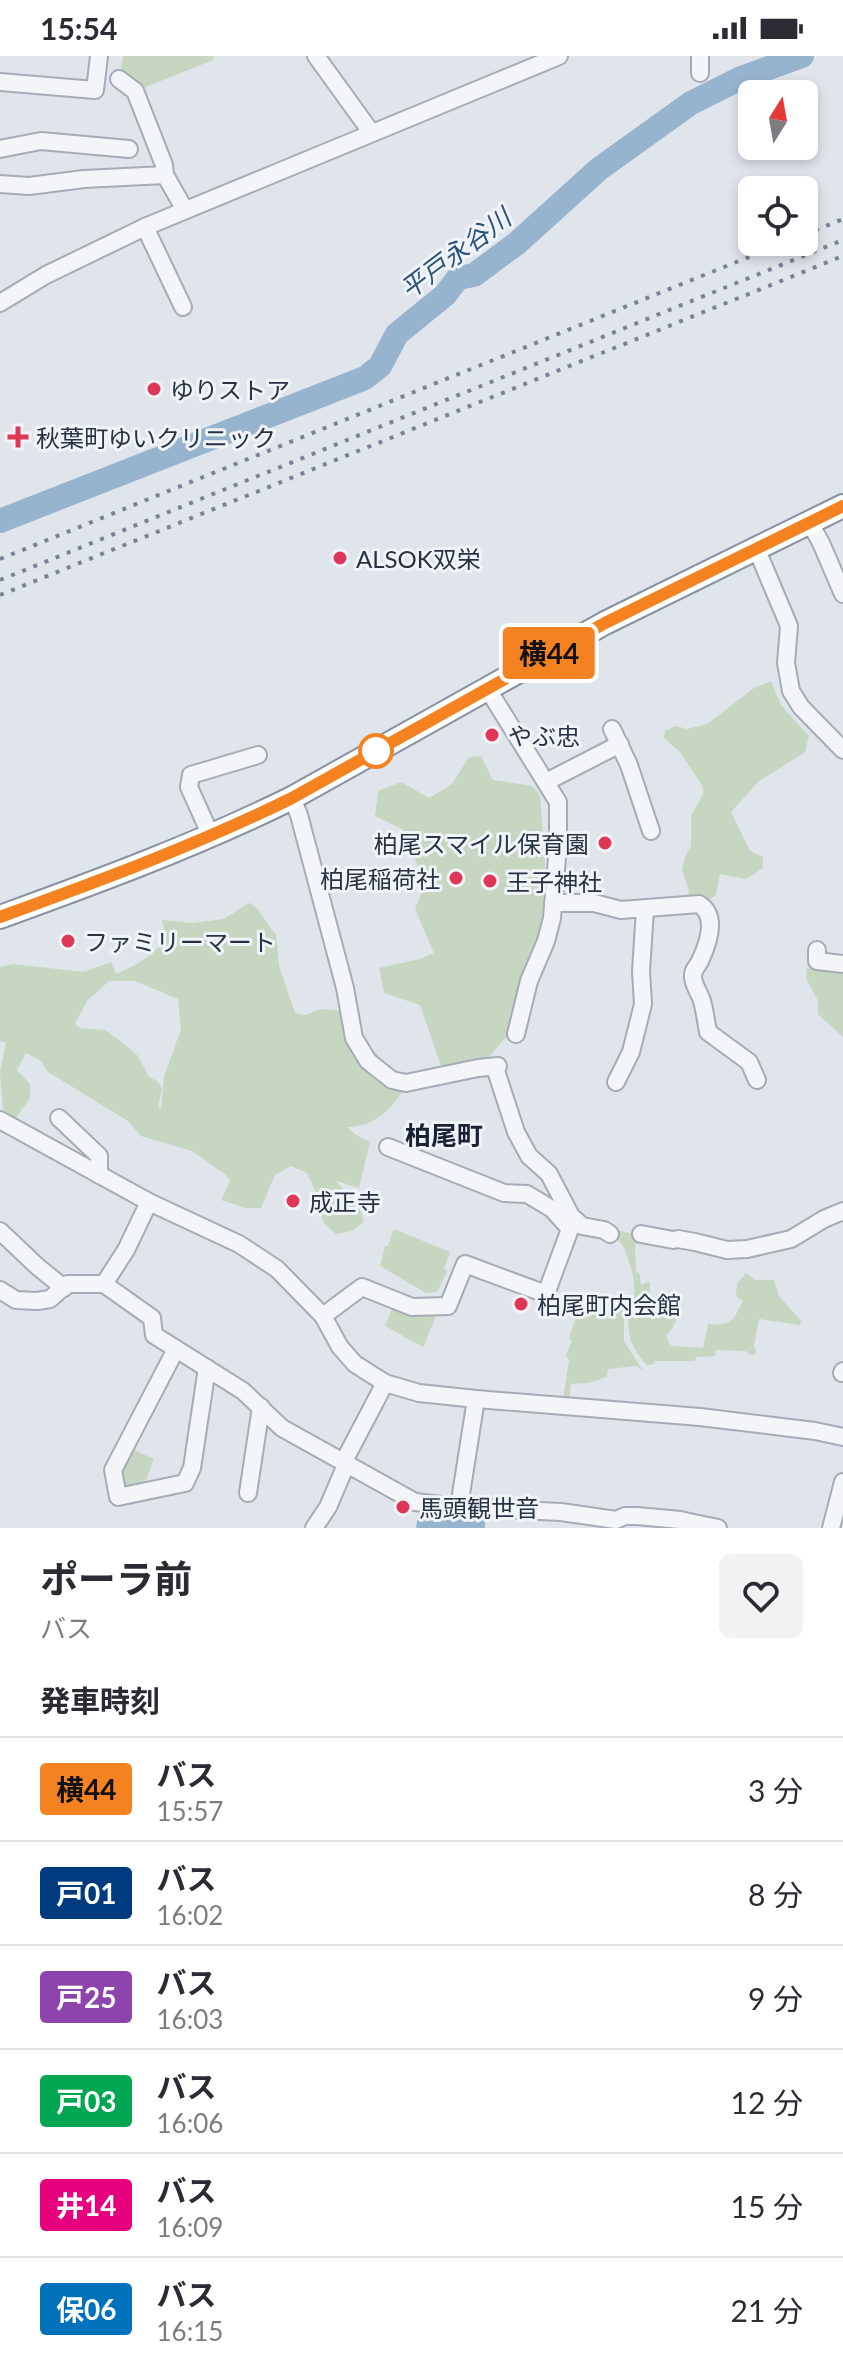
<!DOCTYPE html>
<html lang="ja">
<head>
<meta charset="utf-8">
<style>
	:root { --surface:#fff; --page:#f2f2f3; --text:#2b2b33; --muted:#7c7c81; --line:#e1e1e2 }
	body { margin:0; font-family:Lato,"Noto Sans JP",sans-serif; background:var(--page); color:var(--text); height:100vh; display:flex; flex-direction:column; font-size:30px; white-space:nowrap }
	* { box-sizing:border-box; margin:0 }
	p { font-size:26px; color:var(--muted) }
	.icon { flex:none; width:44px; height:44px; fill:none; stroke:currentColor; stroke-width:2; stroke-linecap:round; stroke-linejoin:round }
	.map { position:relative; height:1472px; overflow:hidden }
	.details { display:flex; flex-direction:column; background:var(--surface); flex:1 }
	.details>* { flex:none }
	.badge { padding:0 16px; border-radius:6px; font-size:28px; line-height:52px }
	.needle { width:52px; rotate:11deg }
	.fabs { position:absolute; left:738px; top:24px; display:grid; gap:16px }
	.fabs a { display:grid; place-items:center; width:80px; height:80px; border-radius:12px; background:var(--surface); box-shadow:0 4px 12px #0003; font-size:40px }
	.map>.badge { position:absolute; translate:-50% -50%; box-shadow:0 0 0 4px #fff }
	h2 { padding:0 40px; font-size:30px; line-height:72px }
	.round { display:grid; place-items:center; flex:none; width:84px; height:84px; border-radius:12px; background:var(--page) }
	.summary { display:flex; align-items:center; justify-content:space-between; height:136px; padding:0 40px }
	h1 { font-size:38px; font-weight:700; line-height:60px }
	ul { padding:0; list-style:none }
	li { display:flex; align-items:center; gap:24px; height:104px; padding:0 40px; border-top:2px solid var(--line) }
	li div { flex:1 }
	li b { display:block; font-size:30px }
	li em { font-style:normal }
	li .badge { min-width:88px; font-weight:700; text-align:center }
	.status { display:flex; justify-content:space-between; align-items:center; height:56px; padding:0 40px; background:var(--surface); direction:ltr }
	.status svg { height:22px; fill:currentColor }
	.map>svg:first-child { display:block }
	.green { fill:#c6d6c0; fill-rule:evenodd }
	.water { fill:#97b4cf }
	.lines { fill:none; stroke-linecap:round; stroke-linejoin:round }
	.river { stroke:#97b4cf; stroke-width:24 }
	.minor-casing { stroke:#a5acb6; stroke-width:20 }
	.highway-casing { stroke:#8692a3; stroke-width:26 }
	.minor { stroke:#f3f5f8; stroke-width:16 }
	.highway { stroke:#fff; stroke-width:22 }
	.rail { stroke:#788496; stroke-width:4; stroke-dasharray:4 8; stroke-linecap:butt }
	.line-casing { stroke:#fff; stroke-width:18 }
	.line { stroke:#f58220; stroke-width:12 }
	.poi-dot { fill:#de3757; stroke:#f0f4f8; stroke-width:3 }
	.stop-dot { fill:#fff; stroke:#f58220; stroke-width:4 }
	.labels { text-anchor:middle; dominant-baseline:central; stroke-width:6; stroke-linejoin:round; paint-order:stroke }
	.poi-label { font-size:24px; fill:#273344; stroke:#f0f4f8; text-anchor:start }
	.water-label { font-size:26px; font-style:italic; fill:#2c537d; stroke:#f0f4f8 }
	.neighbourhood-label { font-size:26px; font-weight:bold; fill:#192335; stroke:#f0f4f8 }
</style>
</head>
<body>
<div class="status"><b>15:54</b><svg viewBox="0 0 49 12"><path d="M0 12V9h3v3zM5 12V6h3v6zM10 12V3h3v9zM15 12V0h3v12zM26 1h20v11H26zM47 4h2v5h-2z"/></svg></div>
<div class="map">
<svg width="843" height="1472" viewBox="0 0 843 1472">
	<rect width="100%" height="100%" fill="#e0e5eb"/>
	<g class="green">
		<polygon points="123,0 214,0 213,4 138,34 120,20"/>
		<polygon points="771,625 781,649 809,680 805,696 758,726 731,756 750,795 763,801 763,812 746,823 720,818 716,839 709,844 701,839 688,843 689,835 682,814 685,801 691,790 691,760 703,738 703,731 680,696 664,682 665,675 676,670 687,673 707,668 754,632"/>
		<polygon points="481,700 493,724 532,730 540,739 545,807 542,869 524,923 511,975 489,1001 442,1013 420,949 384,937 379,912 420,903 434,897 415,853 425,827 402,773 375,760 378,735 401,726 429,742 452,728 469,701"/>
		<path d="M249 847C262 852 265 869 276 878L279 910 295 957 305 959 321 953 343 955 360 986 376 997 404 1033C389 1056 375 1070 347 1071L356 1079 370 1086 359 1132 336 1125C348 1140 359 1143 364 1166L352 1175 336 1178 324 1167 315 1142 316 1136 307 1117 291 1110 275 1119 261 1152H246L221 1144 230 1125 226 1119 192 1095 141 1080 128 1065 48 1016 41 1005 26 997 17 1014 30 1028V1042L16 1062 3 1053 0 1016 6 986 0 985V911L13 908 84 916 111 906 116 918C133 910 161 899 164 877 165 873 163 868 162 864L192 867 224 863ZM109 925H135L178 943 181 973 164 1021 161 1053 158 1051 162 1032 157 1025 149 1021 138 1000 122 986 105 974 80 972 75 968 87 945Z"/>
		<polygon points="806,912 843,916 843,981 818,958 818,945 807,924"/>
		<polygon points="394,1173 450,1196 444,1212 447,1216 437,1236 426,1237 380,1210 385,1190 388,1190"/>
		<path d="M610 1173 640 1179 635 1188 636 1215 640 1219 641 1229 650 1225 649 1246H676C681 1259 675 1270 666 1280L669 1287 672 1290 703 1292 708 1268C732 1270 733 1265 743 1245L736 1240 737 1228 746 1217 755 1224H774L779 1240 801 1265 800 1269 759 1263 754 1290 756 1297 753 1300 745 1295 716 1294 715 1300 697 1301 694 1305H655L654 1308 647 1309C628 1288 627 1276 629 1248L633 1246C637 1230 631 1209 625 1194 621 1185 614 1181 610 1173Z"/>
		<polygon points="553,1240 624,1244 624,1285 643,1315 636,1310 608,1313 607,1321 589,1327 571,1328 569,1344 563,1343 569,1304 566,1299 572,1285 569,1282 578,1255 553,1245"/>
		<polygon points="393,1250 437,1258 423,1291 385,1270"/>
		<polygon points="130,1392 154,1403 143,1431 120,1437 117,1414"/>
	</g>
	<polygon class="water" points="418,1458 485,1459 485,1472 416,1472"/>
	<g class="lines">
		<polyline class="river" points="0,465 365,322 380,310 397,278 445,239 458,222 474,219 516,188 599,113 691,47 741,22 802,0"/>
		<defs>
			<g id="minor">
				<polyline points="316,0 371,76"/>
				<polyline points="700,0 700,17"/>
				<polyline points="119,23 135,35 164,109 165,119"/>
				<polyline points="0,26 95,34 99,0"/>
				<polyline points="0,93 41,85 129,93"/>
				<polyline points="0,128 29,130 84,123 165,119 185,154"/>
				<polyline points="145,171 183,251"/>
				<polyline points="0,247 46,219 145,171 559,0"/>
				<polyline points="810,467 821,487 843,538"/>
				<polyline points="757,494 789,570 786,607 791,635 801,651 843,694"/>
				<polyline points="487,632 558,746 558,789 552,862 546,885 529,925 516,978"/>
				<polyline points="612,673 629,709 651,775"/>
				<polyline points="546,726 620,688"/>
				<polyline points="292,742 299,759 345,932 354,982 368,1005 392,1024 406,1027 478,1012 498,1010 496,1015 516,1076 529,1100 549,1118 571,1160 582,1170 604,1174 610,1178"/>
				<polyline points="211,780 189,731 191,719 258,699"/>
				<path d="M553 847H594L621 854 699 848C718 860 708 888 700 905 697 911 692 914 693 922 694 930 700 938 702 945 705 955 706 966 708 976L749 1006 757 1024"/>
				<polyline points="817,894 817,905 843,908"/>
				<polyline points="616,1026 631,996 643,948 641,915 645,853"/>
				<polyline points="59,1062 99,1100 99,1119"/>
				<polyline points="0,1064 149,1146 239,1188 277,1213 323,1260 340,1291 355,1308 385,1327 419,1337 476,1343 700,1361 815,1375 843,1381"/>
				<polyline points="0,1175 38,1211 64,1232"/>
				<polyline points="641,1178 673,1184 678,1183 695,1186 727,1194 747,1193 791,1183 824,1163 843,1155"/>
				<polyline points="104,1228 126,1194 149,1146"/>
				<polyline points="0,1234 16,1244 37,1245 50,1243 67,1228 104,1228 152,1262 154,1279 243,1335 282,1372 415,1446 459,1451 561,1456 616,1464 625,1460 637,1460 680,1464 718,1472"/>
				<polyline points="323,1260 362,1231 412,1251 448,1250 465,1208 546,1238 570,1173 552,1153 527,1138 504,1137 388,1091"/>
				<polyline points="176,1293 113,1414 118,1441 185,1427 192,1412 207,1312"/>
				<polyline points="842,1317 843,1315"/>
				<polyline points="343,1407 385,1327"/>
				<polyline points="248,1437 261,1351"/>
				<polyline points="459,1451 476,1343"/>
				<polyline points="314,1472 328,1451 346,1409"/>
				<polyline points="831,1472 843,1426"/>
			</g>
			<path id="highway" d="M0 861C99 825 197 789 292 742L605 567 843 450"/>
		</defs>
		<use href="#minor" class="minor-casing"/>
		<use href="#highway" class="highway-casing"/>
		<use href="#minor" class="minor"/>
		<use href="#highway" class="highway"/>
		<g class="rail">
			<polyline points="804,179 843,163"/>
			<polyline points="0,503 786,186"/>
			<polyline points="0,524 843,184"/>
			<polyline points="0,539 843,200"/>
		</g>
	</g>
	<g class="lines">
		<defs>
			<path id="line" d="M0 861C99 825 197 789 292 742L605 567 843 450"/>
		</defs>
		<use href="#line" class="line-casing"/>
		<use href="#line" class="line"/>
	</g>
	<g class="poi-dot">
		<circle cx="154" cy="333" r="8"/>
		<path d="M14 369h8v8h8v8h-8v8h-8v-8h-8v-8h8z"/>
		<circle cx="340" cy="502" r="8"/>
		<circle cx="492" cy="679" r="8"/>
		<circle cx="605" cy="787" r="8"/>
		<circle cx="456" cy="822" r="8"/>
		<circle cx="490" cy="825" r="8"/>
		<circle cx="68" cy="885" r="8"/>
		<circle cx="293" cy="1145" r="8"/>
		<circle cx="521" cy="1248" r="8"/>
		<circle cx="403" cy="1451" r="8"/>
	</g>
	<circle class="stop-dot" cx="376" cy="695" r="16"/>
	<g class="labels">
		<g class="poi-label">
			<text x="170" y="333">ゆりストア</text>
			<text x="36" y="381">秋葉町ゆいクリニック</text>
			<text x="356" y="502">ALSOK双栄</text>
			<text x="508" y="679">やぶ忠</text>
			<text x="589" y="787" text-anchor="end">柏尾スマイル保育園</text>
			<text x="440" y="822" text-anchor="end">柏尾稲荷社</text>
			<text x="506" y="825">王子神社</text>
			<text x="84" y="885">ファミリーマート</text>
			<text x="309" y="1145">成正寺</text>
			<text x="537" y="1248">柏尾町内会館</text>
			<text x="419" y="1451">馬頭観世音</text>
		</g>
		<g class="water-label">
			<text transform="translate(455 197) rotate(-37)">平戸永谷川</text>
		</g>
		<g class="neighbourhood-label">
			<text x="444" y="1079">柏尾町</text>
		</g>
	</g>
</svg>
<div class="fabs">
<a><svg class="needle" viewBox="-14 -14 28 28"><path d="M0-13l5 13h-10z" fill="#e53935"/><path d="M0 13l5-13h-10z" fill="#7c7c81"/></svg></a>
<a><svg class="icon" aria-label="locate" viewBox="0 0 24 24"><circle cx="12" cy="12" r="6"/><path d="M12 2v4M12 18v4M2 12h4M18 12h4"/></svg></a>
</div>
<b class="badge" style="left:549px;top:597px;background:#f58220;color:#111">横44</b>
</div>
<section class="details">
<div class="summary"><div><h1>ポーラ前</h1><p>バス</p></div><a class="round"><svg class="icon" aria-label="heart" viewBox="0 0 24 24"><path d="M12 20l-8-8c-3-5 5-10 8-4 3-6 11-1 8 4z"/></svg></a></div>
<h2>発車時刻</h2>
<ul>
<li><span class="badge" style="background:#f58220;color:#111">横44</span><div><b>バス</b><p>15:57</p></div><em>3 分</em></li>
<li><span class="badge" style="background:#003b80;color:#fff">戸01</span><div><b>バス</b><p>16:02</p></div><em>8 分</em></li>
<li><span class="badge" style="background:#8e44ad;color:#fff">戸25</span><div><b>バス</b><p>16:03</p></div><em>9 分</em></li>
<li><span class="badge" style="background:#00a651;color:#fff">戸03</span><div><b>バス</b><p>16:06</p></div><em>12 分</em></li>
<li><span class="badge" style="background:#e6007e;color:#fff">井14</span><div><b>バス</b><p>16:09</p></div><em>15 分</em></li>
<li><span class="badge" style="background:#0072bc;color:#fff">保06</span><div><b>バス</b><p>16:15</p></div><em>21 分</em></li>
</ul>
</section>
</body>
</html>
